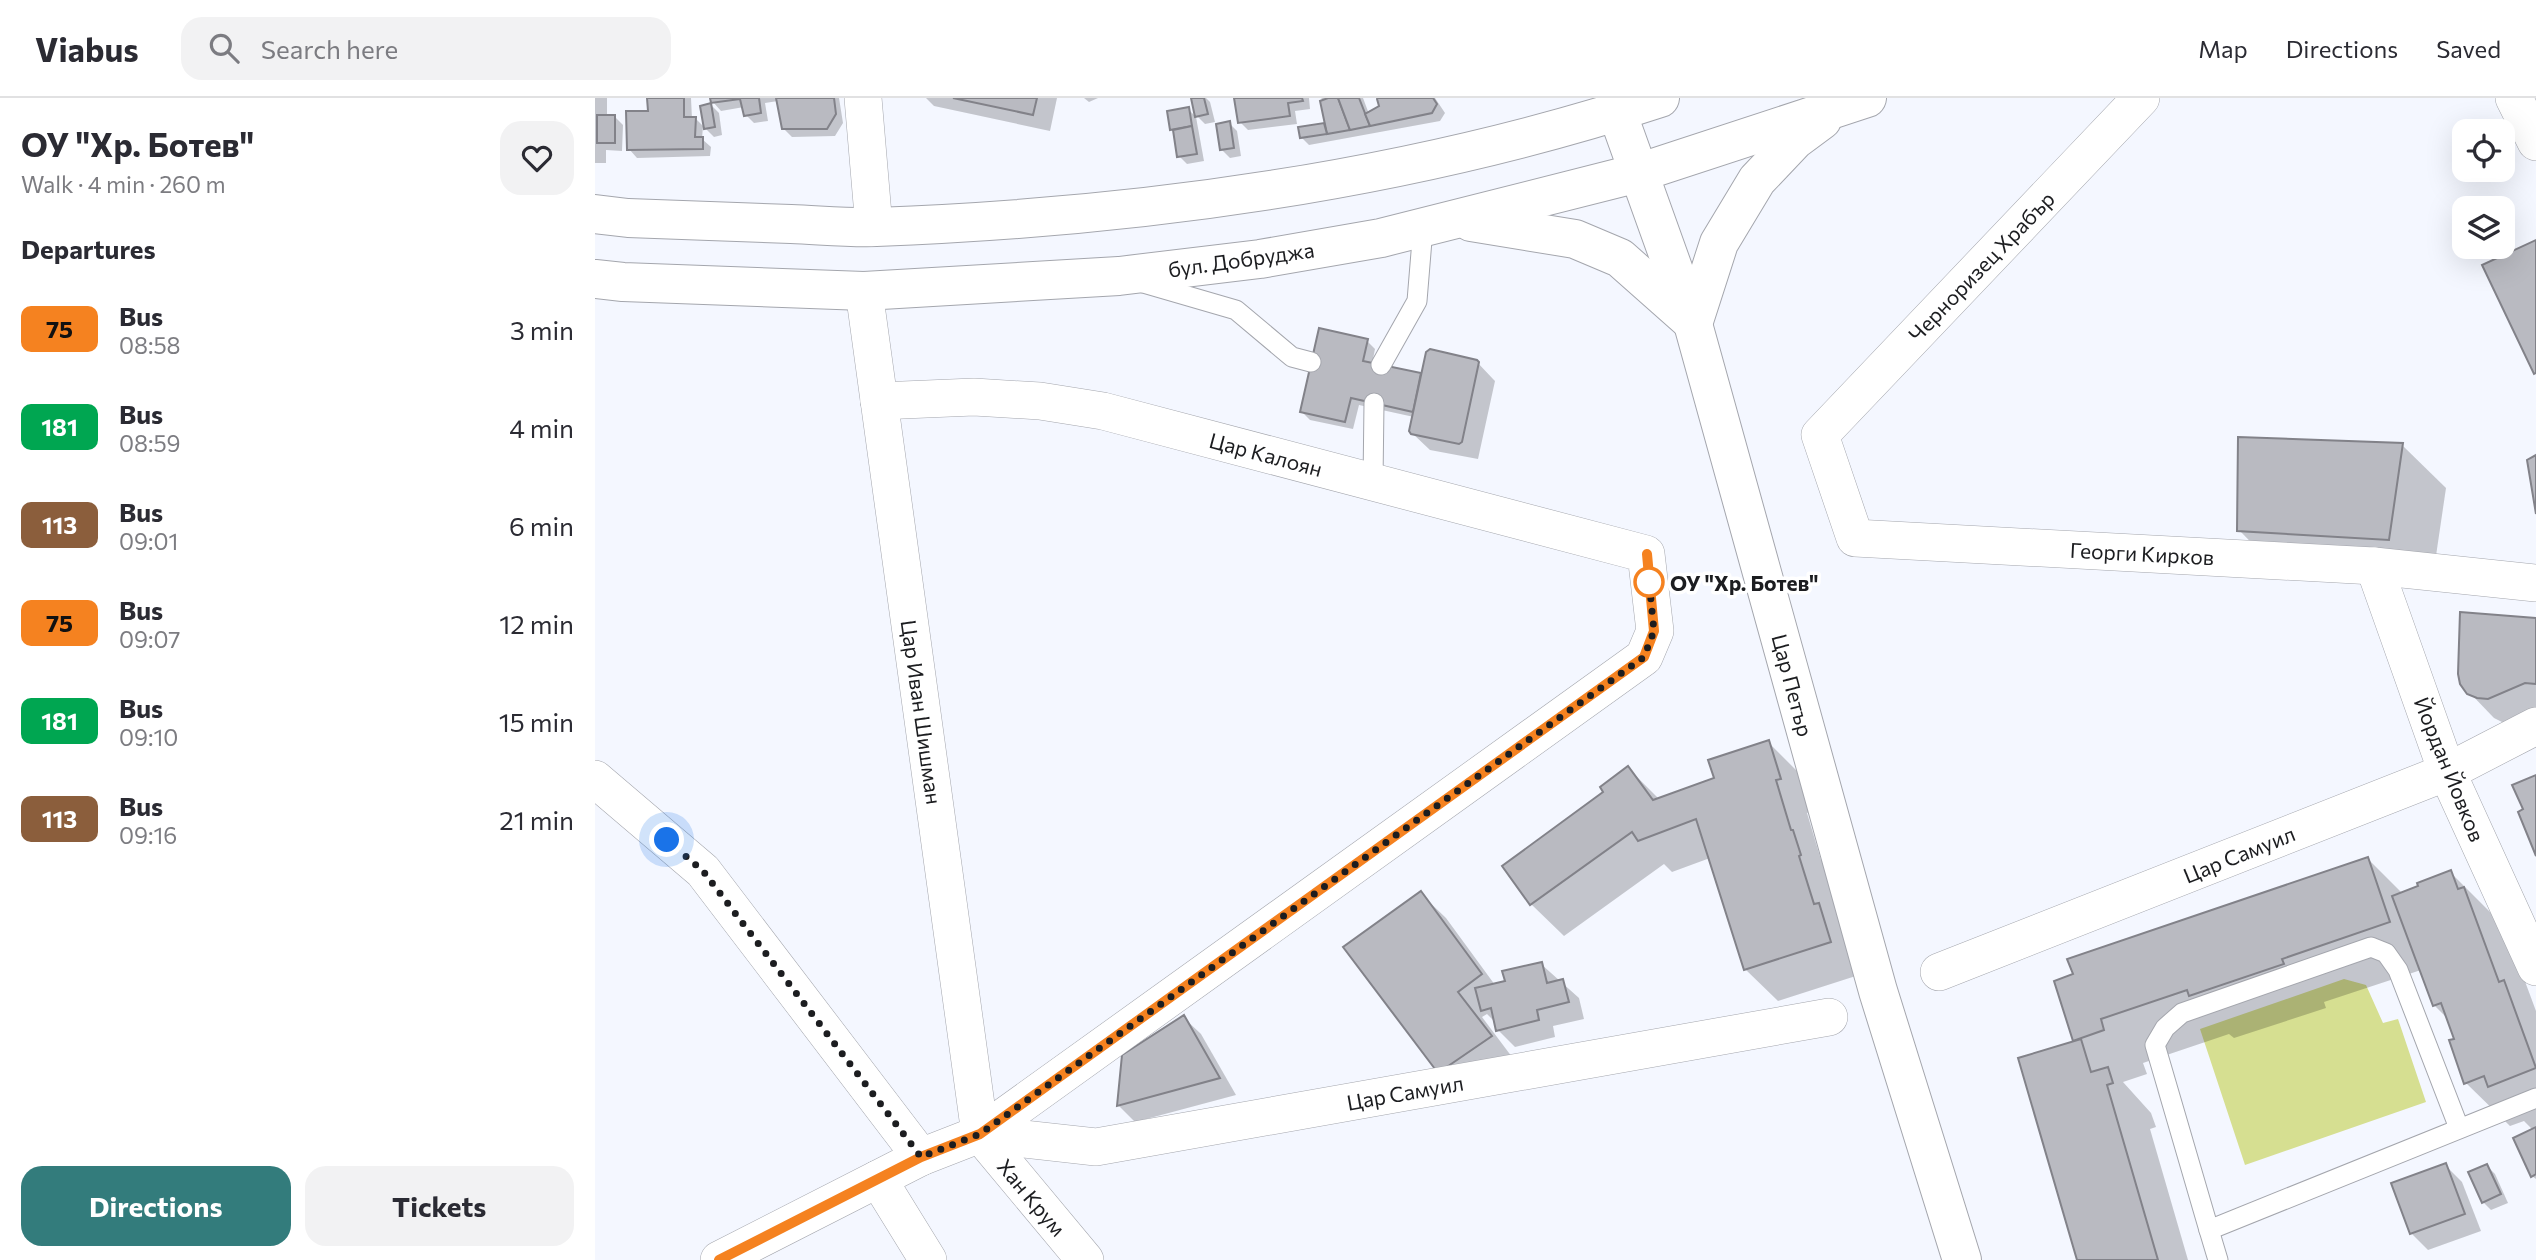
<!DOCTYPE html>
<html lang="en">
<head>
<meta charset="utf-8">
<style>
	:root { --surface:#fff; --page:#f2f2f3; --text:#2b2b33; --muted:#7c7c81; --line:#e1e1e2; --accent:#337c7c }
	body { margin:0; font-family:Commissioner,sans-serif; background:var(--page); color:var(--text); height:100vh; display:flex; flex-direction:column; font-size:26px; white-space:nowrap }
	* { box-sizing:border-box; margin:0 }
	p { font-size:23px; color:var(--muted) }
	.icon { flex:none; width:38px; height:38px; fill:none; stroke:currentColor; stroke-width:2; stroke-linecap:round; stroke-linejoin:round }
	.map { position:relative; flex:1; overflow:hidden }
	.sheet { display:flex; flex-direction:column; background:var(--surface); width:595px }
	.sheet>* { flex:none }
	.badge { padding:0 14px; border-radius:10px; font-size:24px; line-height:46px }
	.controls { position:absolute; left:1857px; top:21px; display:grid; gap:14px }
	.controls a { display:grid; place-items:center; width:63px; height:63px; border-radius:14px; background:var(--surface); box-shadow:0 7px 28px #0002; font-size:35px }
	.you { position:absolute; width:35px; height:35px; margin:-18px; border:5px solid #fff; border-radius:50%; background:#1a73e8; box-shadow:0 0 0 10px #1a73e833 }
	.map>.badge { position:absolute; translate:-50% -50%; box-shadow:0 0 0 4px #fff }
	h2 { padding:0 21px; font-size:26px; line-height:63px }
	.round { display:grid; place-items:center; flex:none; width:74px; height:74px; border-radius:21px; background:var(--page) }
	.headline { display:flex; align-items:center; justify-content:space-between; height:119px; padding:0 21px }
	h1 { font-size:33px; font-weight:700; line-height:52px }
	.action { display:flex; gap:14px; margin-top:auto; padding:14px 21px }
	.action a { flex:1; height:80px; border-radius:21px; background:var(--accent); color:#fff; font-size:28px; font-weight:700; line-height:80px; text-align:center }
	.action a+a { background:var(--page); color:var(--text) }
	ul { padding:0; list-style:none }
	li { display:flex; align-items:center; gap:21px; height:98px; padding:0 21px }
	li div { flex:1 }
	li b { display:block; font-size:26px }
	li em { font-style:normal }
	li .badge { min-width:77px; font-weight:700; text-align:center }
	header { display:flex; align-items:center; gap:42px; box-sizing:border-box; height:98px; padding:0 35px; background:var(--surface); border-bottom:2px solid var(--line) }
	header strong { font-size:33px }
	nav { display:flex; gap:38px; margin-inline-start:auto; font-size:24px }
	.search { width:490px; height:63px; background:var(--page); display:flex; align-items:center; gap:18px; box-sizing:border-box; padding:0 24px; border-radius:21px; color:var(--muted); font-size:26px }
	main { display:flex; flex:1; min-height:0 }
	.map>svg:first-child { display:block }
	.green { fill:#d6df91 }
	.shadow { fill:#0003 }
	.building { fill:#b9bac1; stroke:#828289; stroke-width:2 }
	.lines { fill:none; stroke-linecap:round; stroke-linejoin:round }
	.lane-casing { stroke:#a4a6ad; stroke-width:21 }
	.street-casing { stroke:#a4a6ad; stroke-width:38 }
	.secondary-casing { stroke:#a4a6ad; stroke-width:40 }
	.lane { stroke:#fff; stroke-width:19 }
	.street { stroke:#fff; stroke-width:37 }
	.secondary { stroke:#fff; stroke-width:38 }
	.line-casing { stroke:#fff; stroke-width:16 }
	.line { stroke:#f58220; stroke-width:10 }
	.walk { stroke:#1c1d20; stroke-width:7; stroke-dasharray:0 12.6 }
	.stop-dot { fill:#fff; stroke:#f58220; stroke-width:3.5 }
	.labels { text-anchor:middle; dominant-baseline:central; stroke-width:7; stroke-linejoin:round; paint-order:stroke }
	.street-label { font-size:21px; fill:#1c1d20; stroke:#fff }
	.stop-label { font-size:21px; font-weight:bold; fill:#1c1d20; stroke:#fff; text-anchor:start }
</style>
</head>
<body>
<header>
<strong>Viabus</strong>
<div class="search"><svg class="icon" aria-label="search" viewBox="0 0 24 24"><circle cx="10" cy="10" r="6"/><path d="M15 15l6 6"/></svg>Search here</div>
<nav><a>Map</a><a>Directions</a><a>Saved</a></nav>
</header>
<main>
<section class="sheet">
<div class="headline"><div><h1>ОУ &quot;Хр. Ботев&quot;</h1><p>Walk · 4 min · 260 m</p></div><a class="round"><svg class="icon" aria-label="heart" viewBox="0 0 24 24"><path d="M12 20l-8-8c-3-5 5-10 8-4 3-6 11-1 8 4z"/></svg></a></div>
<h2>Departures</h2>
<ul>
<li><span class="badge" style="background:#f58220;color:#111">75</span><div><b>Bus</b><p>08:58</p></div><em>3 min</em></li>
<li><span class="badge" style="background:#00a651;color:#fff">181</span><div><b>Bus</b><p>08:59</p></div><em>4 min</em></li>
<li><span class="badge" style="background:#8b5e3c;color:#fff">113</span><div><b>Bus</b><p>09:01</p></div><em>6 min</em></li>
<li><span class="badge" style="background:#f58220;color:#111">75</span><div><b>Bus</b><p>09:07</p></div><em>12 min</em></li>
<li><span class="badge" style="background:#00a651;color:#fff">181</span><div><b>Bus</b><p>09:10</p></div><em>15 min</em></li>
<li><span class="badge" style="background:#8b5e3c;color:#fff">113</span><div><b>Bus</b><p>09:16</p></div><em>21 min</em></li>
</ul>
<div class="action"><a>Directions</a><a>Tickets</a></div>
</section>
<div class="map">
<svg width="1941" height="1162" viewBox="0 0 1941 1162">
	<rect width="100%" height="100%" fill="#f4f7ff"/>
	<polygon class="green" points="1749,881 1771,887 1788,925 1803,921 1831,1004 1650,1067 1605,931"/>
	<g class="shadow">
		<polygon points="0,0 12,0 12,19 20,19 28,27 27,53 11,52 11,65 0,65"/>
		<polygon points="54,0 96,0 97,21 100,20 108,28 107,41 116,49 115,58 42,60 34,51 55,15"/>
		<polygon points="117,0 244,0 248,25 240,38 197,39 188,30 183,3 170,5 173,23 159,25 151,17 149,9 126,13 118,4"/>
		<polygon points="331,0 462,0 455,33 339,8"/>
		<polygon points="489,0 503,0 494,4"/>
		<polygon points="597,0 611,0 615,4 620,24 610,26 602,18"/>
		<polygon points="641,0 714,0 715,11 700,13 702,26 653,32 645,24"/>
		<polygon points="726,0 768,0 774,16 786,9 781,0 840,0 850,15 845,23 714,47 706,39 705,30 732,26 729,3"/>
		<polygon points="116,7 124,15 127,37 119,39 110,30"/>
		<polygon points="593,11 601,19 609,63 592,66 584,58 574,15"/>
		<polygon points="634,25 642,33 646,58 635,60 626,51"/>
		<polygon points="772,243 780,251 777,266 828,277 881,263 898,281 900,283 883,361 835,352 817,335 819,319 764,307 758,331 715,322 707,314"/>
		<polygon points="1807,347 1851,390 1837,485 1687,476 1644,432"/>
		<polygon points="1941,521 1941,616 1909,625 1899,620 1874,594"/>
		<polygon points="1173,644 1206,677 1217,713 1212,715 1226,762 1230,766 1267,876 1183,903 1150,871 1115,760 1077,774 1069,766 969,838 936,806 909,769 1011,694 1033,670 1065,702 1122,681"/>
		<polygon points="1773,761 1808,796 1855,774 1899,818 1912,835 1941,913 1941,1081 1937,1078 1938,1032 1929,1023 1915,1028 1871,985 1862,942 1854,922 1839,907 1826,872 1729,904 1731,910 1639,940 1634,936 1548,965 1552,976 1528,984 1556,1015 1561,1029 1555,1031 1593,1162 1484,1162 1480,944 1461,884"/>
		<polygon points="826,796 851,820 900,887 912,884 946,866 984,900 989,921 958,928 960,939 920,949 903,932 901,925 892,916 887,919 920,963 844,974"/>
		<polygon points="589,920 606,936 641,997 540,1024 524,1008 529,958"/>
		<polygon points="1850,1067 1867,1084 1886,1133 1833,1152 1816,1135"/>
		<polygon points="1892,1068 1900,1076 1913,1105 1896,1112 1888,1104"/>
	</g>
	<g class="building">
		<polygon points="52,0 89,0 89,19 101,19 100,39 108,39 108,51 32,52 31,13 53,13"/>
		<polygon points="115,0 164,0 166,15 149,18 145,1 116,5"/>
		<polygon points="181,0 239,0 241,16 232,31 187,31"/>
		<polygon points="358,0 442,0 438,17"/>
		<polygon points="596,0 609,0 613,16 600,19"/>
		<polygon points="639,0 707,0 708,3 693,5 695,18 643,25"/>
		<polygon points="733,0 743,0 755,32 732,36 725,3"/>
		<polygon points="743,0 764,0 775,28 755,32"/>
		<polygon points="783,0 838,0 842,6 837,15 775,28 770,16 784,8 782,1"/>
		<polygon points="116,5 120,29 109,31 105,8"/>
		<polygon points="594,9 597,28 575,32 572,13"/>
		<rect x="2" y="17" width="18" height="28"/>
		<polygon points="635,23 639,50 625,52 621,26"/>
		<polygon points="729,25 732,36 705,40 703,29"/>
		<polygon points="597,28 602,56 582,59 578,32"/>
		<polygon points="1941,142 1941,275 1939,276 1887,167"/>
		<polygon points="724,230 773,241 768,263 826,275 818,314 756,300 750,324 705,314"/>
		<polygon points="835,251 882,262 884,264 867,344 864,346 816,336 814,333 831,254"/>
		<polygon points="1643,339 1808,345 1794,442 1642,433"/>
		<polygon points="1941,357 1941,416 1932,362"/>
		<polygon points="1865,514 1941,520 1941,586 1930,585 1893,601 1882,600 1872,596 1865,586 1863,576"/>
		<polygon points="1174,642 1186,681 1181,682 1196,732 1198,732 1206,757 1204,758 1219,806 1224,805 1236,844 1149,872 1101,721 1043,743 1037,734 935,807 907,768 1008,694 1005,689 1033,668 1058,702 1119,680 1113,662"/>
		<polygon points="1941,677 1941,758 1923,714 1928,711 1917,687"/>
		<polygon points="1773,759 1795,824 1687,861 1689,866 1594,898 1592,892 1506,921 1509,932 1478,943 1459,883 1478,876 1472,861"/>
		<polygon points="1856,772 1863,791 1869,789 1904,884 1909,882 1941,970 1893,989 1889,978 1869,986 1854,942 1859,941 1846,905 1838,908 1797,798 1823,788 1822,785"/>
		<polygon points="826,793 887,876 863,894 897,938 843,975 748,849"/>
		<polygon points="947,864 952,885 968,881 974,904 942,912 944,922 901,933 896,910 886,913 880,890 910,883 907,873"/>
		<polygon points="589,917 625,980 522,1008 527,957"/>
		<polygon points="1486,941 1496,974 1513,969 1518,985 1512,987 1563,1162 1482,1162 1423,960"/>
		<polygon points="1941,1029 1941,1076 1936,1079 1918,1040"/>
		<polygon points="1851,1065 1870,1116 1815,1136 1796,1085"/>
		<polygon points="1892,1066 1906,1096 1887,1105 1873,1074"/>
	</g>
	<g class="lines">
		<defs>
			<g id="lane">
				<polyline points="548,185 641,212 697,259 716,264"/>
				<polyline points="786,267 822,203 828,130"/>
				<polyline points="778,384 779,305"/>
				<polyline points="1864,1030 1803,872 1791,855 1776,849 1587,915 1570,930 1560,947 1614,1132 1941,1000"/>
				<polyline points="1614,1132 1623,1162"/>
			</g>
			<g id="street">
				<polyline points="268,0 279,129"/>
				<polyline points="1546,0 1225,337 1260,440 1779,468 1941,485"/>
				<polyline points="1919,0 1941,44"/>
				<polyline points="269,193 385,1036"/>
				<polyline points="1779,468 1852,674 1941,869"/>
				<polyline points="0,681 108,773 326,1059"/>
				<polyline points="1344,874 1852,674 1941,628"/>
				<polyline points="385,1036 501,1049 1234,919"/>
				<polyline points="385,1036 490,1162"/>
				<polyline points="283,1081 333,1162"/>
				<polyline points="124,1162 326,1059 385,1036 1049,559 1060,533 1051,456 508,313 445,303 379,299 284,303"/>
			</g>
			<g id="secondary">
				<polyline points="1022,14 1098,226 1283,893 1367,1162"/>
				<path d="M0 116 33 120C87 122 142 124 196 126 224 127 253 130 281 129 546 119 812 83 1065 0"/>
				<polyline points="876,124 980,141 1025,160 1095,222"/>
				<polyline points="0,181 28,184 269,193 524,178 665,161 786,140 1043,75 1272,0"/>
				<polyline points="1098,226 1124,145 1162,82 1200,42 1227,22"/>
			</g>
		</defs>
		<use href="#lane" class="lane-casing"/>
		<use href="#street" class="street-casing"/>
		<use href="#secondary" class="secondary-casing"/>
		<use href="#lane" class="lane"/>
		<use href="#street" class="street"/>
		<use href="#secondary" class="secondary"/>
	</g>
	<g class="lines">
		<defs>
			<polyline id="line" points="124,1162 326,1059 385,1036 1049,559 1059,533 1052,456"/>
		</defs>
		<use href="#line" class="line-casing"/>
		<use href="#line" class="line"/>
		<polyline class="walk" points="72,742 108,773 326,1059 385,1036 1049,559 1059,533 1054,482 1054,484"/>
	</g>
	<circle class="stop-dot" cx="1054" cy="484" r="14"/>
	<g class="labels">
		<g class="street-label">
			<text transform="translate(646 161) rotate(-8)">бул. Добруджа</text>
			<text transform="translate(1386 168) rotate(-46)">Черноризец Храбър</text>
			<text transform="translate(671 356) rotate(15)">Цар Калоян</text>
			<text transform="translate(1547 455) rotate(3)">Георги Кирков</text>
			<text transform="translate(1198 587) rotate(75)">Цар Петър</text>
			<text transform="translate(327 614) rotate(82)">Цар Иван Шишман</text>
			<text transform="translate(1855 671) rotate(68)">Йордан Йовков</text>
			<text transform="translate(1644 756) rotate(-22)">Цар Самуил</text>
			<text transform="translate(810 994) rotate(-10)">Цар Самуил</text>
			<text transform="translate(437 1099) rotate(50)">Хан Крум</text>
		</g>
		<g class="stop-label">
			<text x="1075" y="484">ОУ "Хр. Ботев"</text>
		</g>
	</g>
</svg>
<div class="controls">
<a><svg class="icon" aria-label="locate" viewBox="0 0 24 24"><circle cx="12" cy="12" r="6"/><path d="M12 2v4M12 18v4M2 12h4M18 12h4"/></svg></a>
<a><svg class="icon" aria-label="layers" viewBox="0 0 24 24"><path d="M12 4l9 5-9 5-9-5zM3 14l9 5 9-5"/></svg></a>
</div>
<div class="you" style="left:72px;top:742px"></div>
</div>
</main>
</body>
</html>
